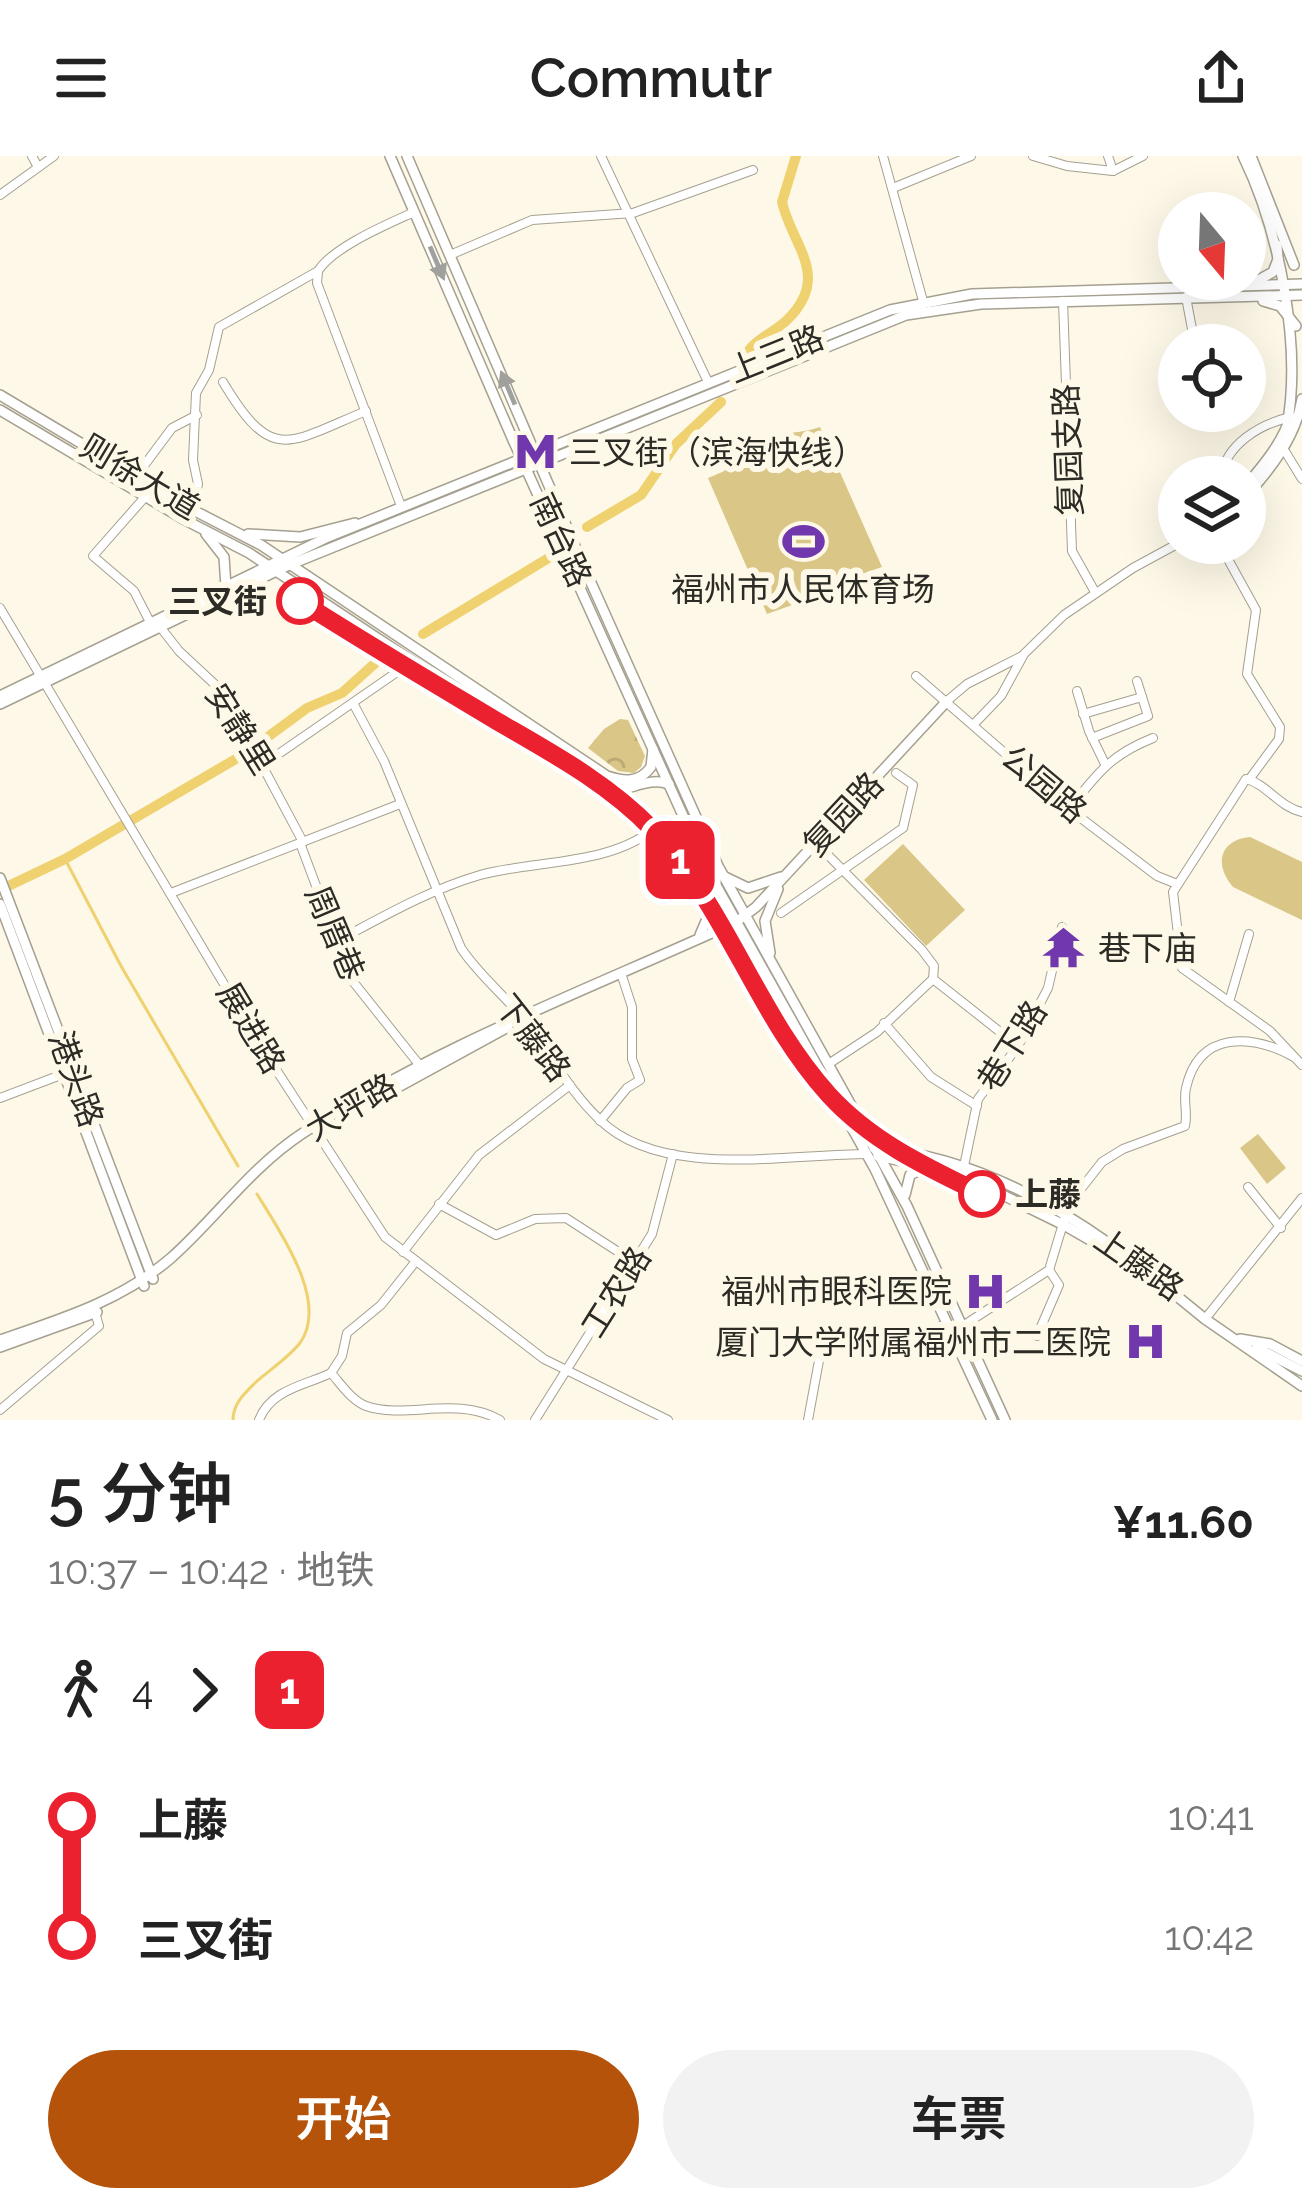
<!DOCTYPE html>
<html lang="zh">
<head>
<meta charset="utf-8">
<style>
	:root { --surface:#fff; --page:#f2f2f2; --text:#222; --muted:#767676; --accent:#b45309 }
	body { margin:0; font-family:Raleway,"Noto Sans SC",sans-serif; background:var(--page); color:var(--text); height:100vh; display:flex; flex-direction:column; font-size:45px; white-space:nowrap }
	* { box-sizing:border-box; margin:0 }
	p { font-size:39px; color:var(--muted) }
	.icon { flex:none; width:66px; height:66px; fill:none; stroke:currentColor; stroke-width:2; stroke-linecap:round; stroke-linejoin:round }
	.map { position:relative; height:1264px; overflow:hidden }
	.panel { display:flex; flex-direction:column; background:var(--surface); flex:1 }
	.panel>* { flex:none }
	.badge { padding:0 24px; border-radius:18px; font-size:42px; line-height:78px }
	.needle { width:78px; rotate:161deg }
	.tools { position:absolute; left:1158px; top:36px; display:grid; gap:24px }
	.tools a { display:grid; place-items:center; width:108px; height:108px; border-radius:50%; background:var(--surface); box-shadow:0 12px 48px #0002; font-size:60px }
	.map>.badge { position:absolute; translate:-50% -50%; box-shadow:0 0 0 6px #fff }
	.legs { display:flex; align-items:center; gap:18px; height:132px; padding:0 48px; font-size:39px }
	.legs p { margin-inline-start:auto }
	.summary { display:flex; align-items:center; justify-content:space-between; height:204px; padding:0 48px }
	h1 { font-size:66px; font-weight:600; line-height:90px }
	.primary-button { display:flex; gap:24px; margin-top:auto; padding:24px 48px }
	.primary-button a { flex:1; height:138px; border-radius:72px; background:var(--accent); color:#fff; font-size:48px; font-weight:600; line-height:138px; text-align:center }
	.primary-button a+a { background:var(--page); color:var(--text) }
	ul { padding:0 48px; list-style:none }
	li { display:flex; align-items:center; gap:42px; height:120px; font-size:45px }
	li i { display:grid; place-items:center; width:18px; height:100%; margin:0 15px; background:currentColor }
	li i::after { content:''; width:30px; height:30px; margin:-15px; border:9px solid; border-radius:50%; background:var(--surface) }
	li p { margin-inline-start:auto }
	li:first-child i { background:linear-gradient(#0000 50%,currentColor 0) }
	li:last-child i { background:linear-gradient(currentColor 50%,#0000 0) }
	header { display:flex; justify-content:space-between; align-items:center; height:156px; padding:0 48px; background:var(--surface); font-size:54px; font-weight:600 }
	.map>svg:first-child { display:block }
	.park { fill:url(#park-crowns) }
	.pitch { fill:#dac686 }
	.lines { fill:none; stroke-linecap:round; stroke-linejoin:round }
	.stream { stroke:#efd16f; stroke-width:3 }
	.river { stroke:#efd16f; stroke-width:10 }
	.minor-casing { stroke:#a5a090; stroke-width:10 }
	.major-casing { stroke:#a5a090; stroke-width:12 }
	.minor { stroke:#fff; stroke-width:8 }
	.major { stroke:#fff; stroke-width:9 }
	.oneway { fill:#a0a09d }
	.line-1-casing { stroke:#fff; stroke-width:27 }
	.line-1 { stroke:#eb212f; stroke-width:18 }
	.stop-1-dot { fill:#fff; stroke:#eb212f; stroke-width:6 }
	.labels { text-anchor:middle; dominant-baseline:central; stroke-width:12; stroke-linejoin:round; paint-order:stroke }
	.street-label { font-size:33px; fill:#2d2b25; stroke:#fdf8e7 }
	.poi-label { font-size:33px; fill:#2d2b25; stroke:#fdf8e7; text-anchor:start }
	.stop-label { font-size:33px; font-weight:bold; fill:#2d2b25; stroke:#fdf8e7; text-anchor:end }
</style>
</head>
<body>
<header><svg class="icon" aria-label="menu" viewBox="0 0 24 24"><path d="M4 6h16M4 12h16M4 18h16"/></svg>Commutr<svg class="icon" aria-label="share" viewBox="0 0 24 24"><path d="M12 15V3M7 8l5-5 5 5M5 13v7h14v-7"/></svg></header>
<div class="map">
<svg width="1302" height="1264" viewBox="0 0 1302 1264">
	<defs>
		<pattern id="park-crowns" width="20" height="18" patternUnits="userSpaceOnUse" patternTransform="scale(3)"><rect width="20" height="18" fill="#dac686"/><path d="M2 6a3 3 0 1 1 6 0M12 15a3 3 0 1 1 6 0" fill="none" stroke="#bbaa74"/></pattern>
	</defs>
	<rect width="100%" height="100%" fill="#fdf8e7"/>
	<polygon class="park" points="620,563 628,564 645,600 641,611 634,617 618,615 588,592 604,573"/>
	<g class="pitch">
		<path d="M820 271 882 411 856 420 841 440 825 448 808 451 795 448 767 458 708 322C715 319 729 314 734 308 741 299 741 292 753 286 775 275 798 279 820 271Z"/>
		<path d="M1250 681 1302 706V764L1233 731C1214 709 1219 684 1250 681Z"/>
		<polygon points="903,688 965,754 926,790 864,724"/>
		<polygon points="1258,978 1286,1012 1267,1028 1240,992"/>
	</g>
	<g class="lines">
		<g class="stream">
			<polyline points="65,703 121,810 238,1010"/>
			<path d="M233 1264C233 1247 245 1237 257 1225 271 1213 289 1201 300 1187 330 1145 278 1073 257 1038"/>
		</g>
		<g class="river">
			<path d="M749 194C759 181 775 176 787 164 832 120 792 90 782 46L796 0"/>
			<polyline points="587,371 641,339 676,288 721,246"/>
			<polyline points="423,478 547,403"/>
			<polyline points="0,734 65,703 246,597 307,552 342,537 382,501"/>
		</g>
		<defs>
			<g id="minor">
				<polyline points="32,0 38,11"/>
				<polyline points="601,0 708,226"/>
				<polyline points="883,0 923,145"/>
				<polyline points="1033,0 1067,10 1113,15"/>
				<polyline points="1108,0 1113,15 1143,0"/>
				<polyline points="893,32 971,0"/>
				<polyline points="0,39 54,0"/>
				<polyline points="450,99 532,64 633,57 753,14"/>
				<polyline points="318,116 317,127 401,350"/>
				<polyline points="1186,141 1195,189"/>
				<polyline points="1063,145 1072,395 1095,436"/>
				<path d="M223 226C272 308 287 288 366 255"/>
				<polyline points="1283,292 1302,323"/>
				<polyline points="137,319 172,272 197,259"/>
				<path d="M1221 321C1226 288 1260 268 1291 261"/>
				<polyline points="145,341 93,400 134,435 151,468"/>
				<path d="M193 354 198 328 193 304 196 237 209 214 219 171 318 115C333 91 388 68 414 56"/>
				<polyline points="1219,387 1256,454 1247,518 1280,571 1279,583 1251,621"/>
				<polyline points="0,452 262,892 385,1081 544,1203 668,1264"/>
				<polyline points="161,472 179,495 223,536 303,686"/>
				<polyline points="916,520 1069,653 1157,720 1177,728"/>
				<polyline points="1077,535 1089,575 1105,608"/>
				<polyline points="947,545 967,528 1022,500"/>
				<path d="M353 547 384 605 461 792C478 818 502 837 522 861 549 895 568 934 600 964 661 1024 788 998 867 998"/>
				<polyline points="1083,558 1142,541"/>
				<polyline points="975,567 1001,540 1024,498 1064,459 1133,412 1179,387"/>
				<polyline points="1092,582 1148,560 1137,525"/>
				<polyline points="264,608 413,505"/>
				<path d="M1069 653C1097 618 1110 599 1153 582"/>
				<path d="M1302 656C1279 651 1267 628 1246 623L1173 736 1182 812 1270 875 1302 909"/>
				<polyline points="300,687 351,823 421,911"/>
				<polyline points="816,687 922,794 934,810 933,823"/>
				<polyline points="171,737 400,648"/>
				<polyline points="781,757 903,672 913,629 896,617"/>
				<path d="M337 785C384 760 429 734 480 719 534 704 613 710 657 670"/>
				<polyline points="933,823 1018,890"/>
				<polyline points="1229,846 1249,778"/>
				<polyline points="884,867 931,921 977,950"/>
				<polyline points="830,907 877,876 933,823"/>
				<polyline points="0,942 66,917"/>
				<polyline points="600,965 627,932 640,924 632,903 632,851 621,817"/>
				<polyline points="964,1010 978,943 1018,890 1048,832 1062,771"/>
				<polyline points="1248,1031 1281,1072"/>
				<polyline points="439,1048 496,1079 535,1063 566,1062 634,1106"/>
				<polyline points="403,1096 479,999 570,929"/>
				<path d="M416 1105 381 1149 347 1177 342 1200 331 1217C341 1228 351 1244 366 1250 407 1264 455 1239 500 1264"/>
				<polyline points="1205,1163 1302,1042"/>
				<path d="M961 1171 1049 1114 1069 1048 1102 1006 1123 993 1185 970C1188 957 1183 945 1186 932 1199 874 1252 878 1294 901"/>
				<polyline points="1037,1180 1059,1129 1049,1114"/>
				<polyline points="0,1254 99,1170 95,1156"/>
				<path d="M259 1264C271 1233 304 1230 331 1217"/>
				<polyline points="535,1264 652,1078 673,998"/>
				<polyline points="808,1264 823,1183 893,1186 947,1168"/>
			</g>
			<g id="major">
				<polyline points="390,0 513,284 708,715 875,1013 992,1264"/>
				<polyline points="407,0 584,411 718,710 907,1050 1005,1264"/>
				<path d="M1243 0C1279 74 1302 189 1287 270 1278 292 1261 312 1245 331"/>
				<polyline points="1251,0 1294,109"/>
				<polyline points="1255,126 1273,116 1278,103 1277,89"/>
				<polyline points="1263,145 1280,150 1296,170"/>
				<path d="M0 239 193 354 261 389 607 620C625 626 639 627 651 611L653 593"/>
				<path d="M0 254 185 364 249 397 606 634C628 637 647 620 669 628"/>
				<path d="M1245 341C1270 314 1296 281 1302 243"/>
				<polyline points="206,378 224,401 226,431"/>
				<polyline points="248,378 300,381 355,367"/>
				<polyline points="0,540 328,381 890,154 972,138 1302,128"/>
				<polyline points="0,548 289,409 906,159 981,148 1302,139"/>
				<polyline points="725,721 748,732 781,721"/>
				<polyline points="0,722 153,1123"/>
				<polyline points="0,748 144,1130"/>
				<polyline points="700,779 710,756 709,721"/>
				<polyline points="770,797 765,765 778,733"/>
				<polyline points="380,941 508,871"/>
				<path d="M874 992C960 999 1041 1039 1111 1089"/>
				<polyline points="878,1000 958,1017 1064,1069 1151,1119 1205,1163 1302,1230"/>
				<polyline points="905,1039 910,1019 929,1009"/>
				<polyline points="1240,1183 1270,1188 1302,1205"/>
				<path d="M0 1184C61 1163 121 1145 171 1102 217 1061 250 1012 303 977 438 889 590 833 736 766L756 751 947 545"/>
				<polyline points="0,1191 97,1156"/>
				<polyline points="1257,1192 1302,1215"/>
			</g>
		</defs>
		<use href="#minor" class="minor-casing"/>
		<use href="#major" class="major-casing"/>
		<use href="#minor" class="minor"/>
		<use href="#major" class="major"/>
	</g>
	<defs><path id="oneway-solid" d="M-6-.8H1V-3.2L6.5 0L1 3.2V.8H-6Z" transform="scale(3)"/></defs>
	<g class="oneway">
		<use href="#oneway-solid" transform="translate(437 107) rotate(67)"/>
		<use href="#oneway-solid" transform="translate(508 232) rotate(-113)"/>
	</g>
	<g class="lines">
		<defs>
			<path id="line-1" d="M300 445C364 486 430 525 495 564 550 596 608 627 652 673 727 751 757 860 829 939 871 985 926 1011 982 1038"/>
		</defs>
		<use href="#line-1" class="line-1-casing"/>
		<use href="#line-1" class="line-1"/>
	</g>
	<defs>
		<symbol id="metro-bare" viewBox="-9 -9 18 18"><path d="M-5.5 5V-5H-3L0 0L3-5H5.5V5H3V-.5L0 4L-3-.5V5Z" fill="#7137ad" stroke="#fdf8e7" stroke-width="2.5" paint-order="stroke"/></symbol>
		<symbol id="stadium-bare" viewBox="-9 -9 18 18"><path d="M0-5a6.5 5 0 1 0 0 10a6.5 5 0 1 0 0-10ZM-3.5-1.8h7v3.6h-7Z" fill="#7137ad" stroke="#fdf8e7" stroke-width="2.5" paint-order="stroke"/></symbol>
		<symbol id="temple-bare" viewBox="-9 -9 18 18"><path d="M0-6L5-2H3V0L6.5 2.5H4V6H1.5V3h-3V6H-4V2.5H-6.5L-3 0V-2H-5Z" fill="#7137ad" stroke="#fdf8e7" stroke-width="2.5" paint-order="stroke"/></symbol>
		<symbol id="hospital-bare" viewBox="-9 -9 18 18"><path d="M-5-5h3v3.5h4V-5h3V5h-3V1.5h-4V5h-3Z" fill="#7137ad" stroke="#fdf8e7" stroke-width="2.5" paint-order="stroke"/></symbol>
	</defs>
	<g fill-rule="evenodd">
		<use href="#metro-bare" x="506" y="266" width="59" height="59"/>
		<use href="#stadium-bare" x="774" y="356" width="59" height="59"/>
		<use href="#temple-bare" x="1034" y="762" width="59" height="59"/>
		<use href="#hospital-bare" x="956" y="1106" width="59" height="59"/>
		<use href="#hospital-bare" x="1116" y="1156" width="59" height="59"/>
	</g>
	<g class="stop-1-dot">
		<circle cx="300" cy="445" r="21"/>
		<circle cx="982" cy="1038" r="21"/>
	</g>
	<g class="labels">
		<g class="street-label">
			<text transform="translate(776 198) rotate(-22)">上三路</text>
			<text transform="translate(1068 294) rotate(-92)">复园支路</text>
			<text transform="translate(140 321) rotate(31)">则徐大道</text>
			<text transform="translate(561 384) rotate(65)">南台路</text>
			<text transform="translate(240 573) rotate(58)">安静里</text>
			<text transform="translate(1044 628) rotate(40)">公园路</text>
			<text transform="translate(843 658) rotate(-47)">复园路</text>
			<text transform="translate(335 777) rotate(67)">周厝巷</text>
			<text transform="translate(251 872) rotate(59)">展进路</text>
			<text transform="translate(533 882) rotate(52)">下藤路</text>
			<text transform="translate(1012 890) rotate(-58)">巷下路</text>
			<text transform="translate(76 923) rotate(70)">港头路</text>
			<text transform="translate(351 951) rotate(-30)">大坪路</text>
			<text transform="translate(1139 1108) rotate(35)">上藤路</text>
			<text transform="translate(616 1136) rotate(-58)">工农路</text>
		</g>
		<g class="poi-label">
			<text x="569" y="296">三叉街（滨海快线）</text>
			<text x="803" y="433" text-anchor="middle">福州市人民体育场</text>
			<text x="1098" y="792">巷下庙</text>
			<text x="952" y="1135" text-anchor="end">福州市眼科医院</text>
			<text x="1111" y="1186" text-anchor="end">厦门大学附属福州市二医院</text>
		</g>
		<g class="stop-label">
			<text x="267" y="445">三叉街</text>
			<text x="1015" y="1038" text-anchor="start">上藤</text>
		</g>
	</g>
</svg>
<div class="tools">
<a><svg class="needle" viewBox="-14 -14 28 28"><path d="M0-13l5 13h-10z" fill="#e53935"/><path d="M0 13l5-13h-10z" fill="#767676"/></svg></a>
<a><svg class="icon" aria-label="locate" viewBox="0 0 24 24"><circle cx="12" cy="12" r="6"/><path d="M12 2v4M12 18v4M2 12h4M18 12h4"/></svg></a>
<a><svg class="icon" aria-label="layers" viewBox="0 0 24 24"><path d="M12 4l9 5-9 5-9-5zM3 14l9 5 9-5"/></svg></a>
</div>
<b class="badge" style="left:680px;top:704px;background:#eb212f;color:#fff">1</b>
</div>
<section class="panel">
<div class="summary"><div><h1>5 分钟</h1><p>10:37 – 10:42 · 地铁</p></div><b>¥11.60</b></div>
<div class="legs"><svg class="icon" aria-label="walk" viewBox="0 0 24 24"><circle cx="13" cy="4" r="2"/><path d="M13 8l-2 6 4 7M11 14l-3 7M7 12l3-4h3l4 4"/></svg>4<svg class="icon" aria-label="forward" viewBox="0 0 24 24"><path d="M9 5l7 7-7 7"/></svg><b class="badge" style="background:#eb212f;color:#fff">1</b></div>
<ul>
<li><i style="color:#eb212f"></i><b>上藤</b><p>10:41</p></li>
<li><i style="color:#eb212f"></i><b>三叉街</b><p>10:42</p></li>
</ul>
<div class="primary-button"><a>开始</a><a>车票</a></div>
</section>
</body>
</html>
